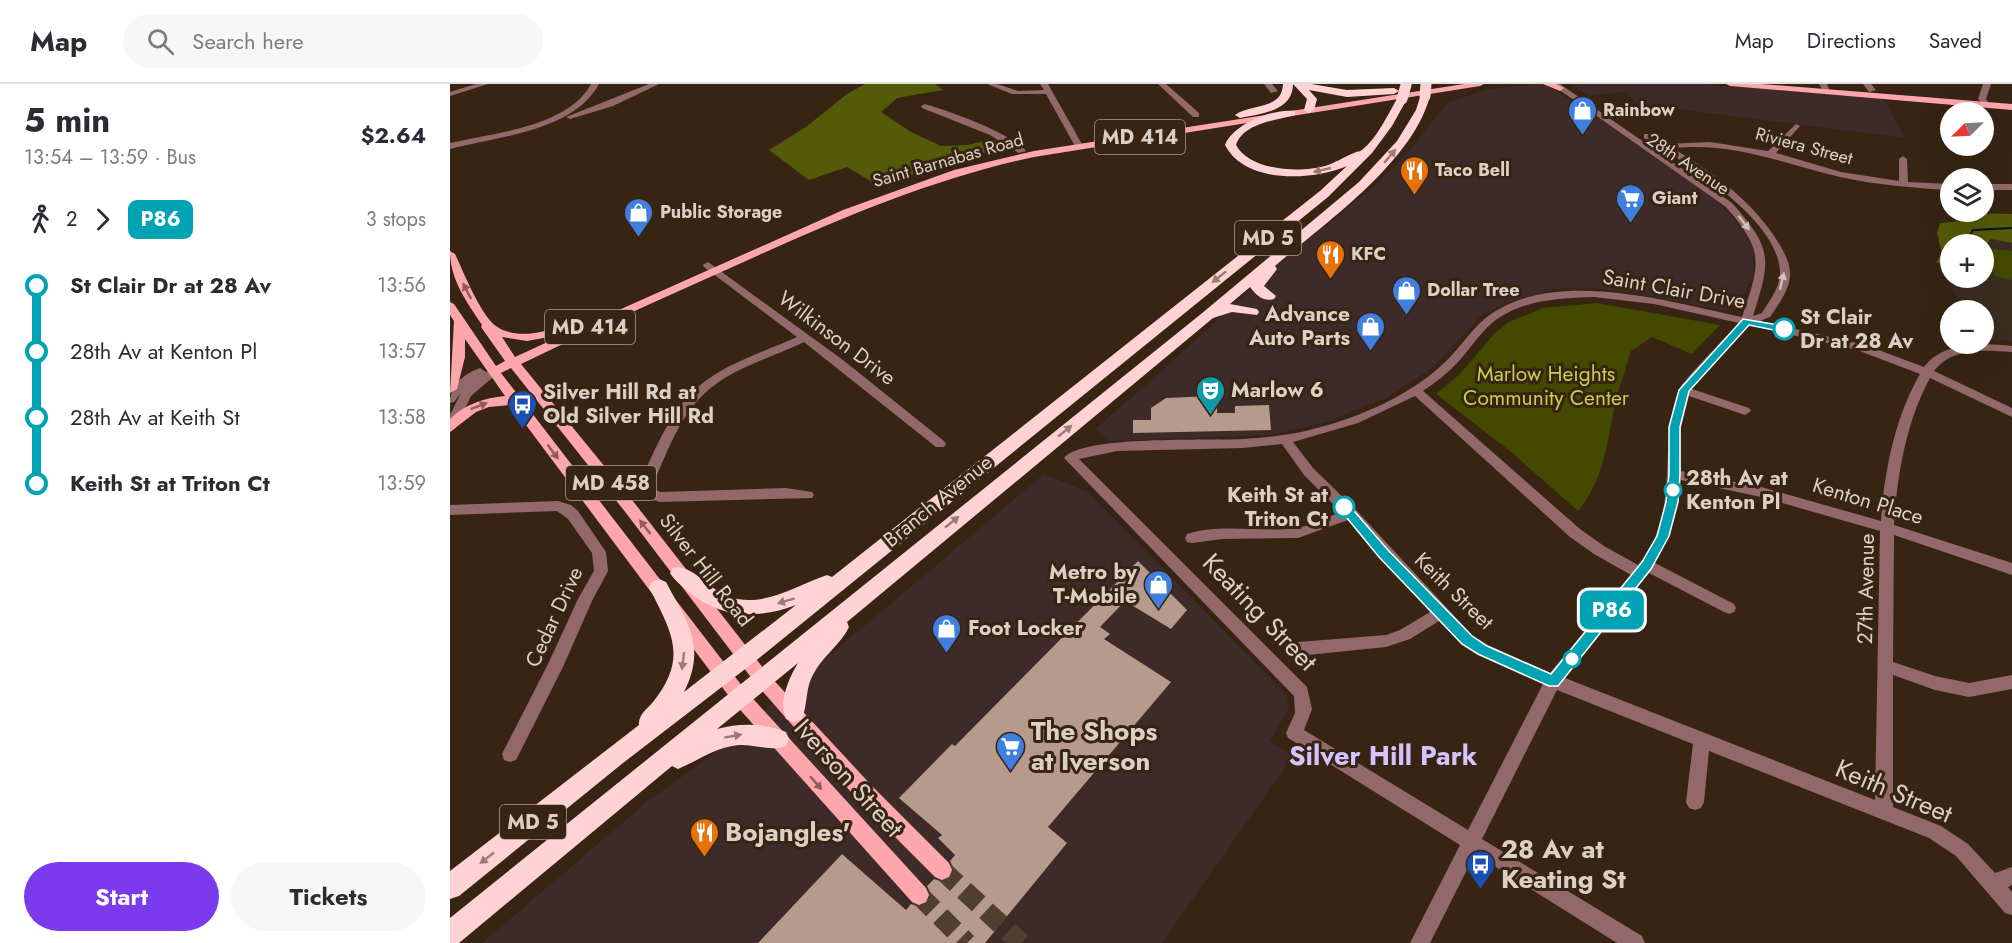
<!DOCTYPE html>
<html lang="en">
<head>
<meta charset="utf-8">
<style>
	:root { --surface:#fff; --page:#f7f7f7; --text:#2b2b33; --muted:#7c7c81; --line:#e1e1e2; --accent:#7c3aed }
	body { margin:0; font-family:Jost,sans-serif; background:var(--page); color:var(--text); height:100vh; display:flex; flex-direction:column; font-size:22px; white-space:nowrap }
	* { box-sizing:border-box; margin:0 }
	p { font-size:20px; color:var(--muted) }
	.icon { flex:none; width:33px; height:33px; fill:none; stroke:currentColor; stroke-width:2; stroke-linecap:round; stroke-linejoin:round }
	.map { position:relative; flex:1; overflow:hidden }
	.sheet { display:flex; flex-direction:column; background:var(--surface); width:450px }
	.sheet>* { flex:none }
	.badge { padding:0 12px; border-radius:9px; font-size:21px; line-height:39px }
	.needle { width:39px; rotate:246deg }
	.controls { position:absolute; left:1490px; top:18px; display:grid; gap:12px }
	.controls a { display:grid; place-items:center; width:54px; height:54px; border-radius:50%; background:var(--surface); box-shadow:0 6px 24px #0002; font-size:30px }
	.map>.badge { position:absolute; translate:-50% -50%; box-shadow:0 0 0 3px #fff }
	.legs { display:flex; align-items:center; gap:9px; height:66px; padding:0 24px; font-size:20px }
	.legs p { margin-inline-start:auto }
	.head { display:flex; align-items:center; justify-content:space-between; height:102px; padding:0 24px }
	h1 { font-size:33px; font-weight:700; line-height:45px }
	.button { display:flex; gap:12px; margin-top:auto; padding:12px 24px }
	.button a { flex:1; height:69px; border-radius:36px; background:var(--accent); color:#fff; font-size:24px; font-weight:700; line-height:69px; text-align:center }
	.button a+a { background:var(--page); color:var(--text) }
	ul { padding:0 24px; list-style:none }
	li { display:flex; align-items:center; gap:21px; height:66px; font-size:22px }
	li i { display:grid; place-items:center; width:9px; height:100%; margin:0 8px; background:currentColor }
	li i::after { content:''; width:15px; height:15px; margin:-8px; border:4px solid; border-radius:50%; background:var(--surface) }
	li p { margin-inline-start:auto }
	li:first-child i { background:linear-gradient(#0000 50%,currentColor 0) }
	li:last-child i { background:linear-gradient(currentColor 50%,#0000 0) }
	header { display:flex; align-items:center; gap:36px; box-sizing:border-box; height:84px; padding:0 30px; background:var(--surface); border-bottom:2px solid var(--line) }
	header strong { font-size:28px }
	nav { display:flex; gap:33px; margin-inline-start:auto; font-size:21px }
	.search { width:420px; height:54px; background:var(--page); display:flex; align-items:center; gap:15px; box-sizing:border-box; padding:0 21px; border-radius:33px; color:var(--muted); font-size:22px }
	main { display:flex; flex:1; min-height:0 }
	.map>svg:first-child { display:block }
	.commercial { fill:#3e2a29 }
	.education { fill:#3c2d21 }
	.green { fill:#444900 }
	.forest { fill:#545b08 }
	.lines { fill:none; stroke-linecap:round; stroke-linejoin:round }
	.stream { stroke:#07141c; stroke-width:2 }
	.building { fill:#b69a8b }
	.major-tunnel { stroke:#503e2e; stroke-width:20; stroke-dasharray:20 10; stroke-linecap:butt }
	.minor { fill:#92686a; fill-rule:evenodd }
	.major { fill:#fda6ab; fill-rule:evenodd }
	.highway { fill:#ffd3d5; fill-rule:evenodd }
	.highway-bridge { stroke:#ffd3d5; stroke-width:11 }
	.oneway { fill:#9b7c74 }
	.oneway2 { fill:#d1c0b7 }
	.oneway3 { fill:#905e57 }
	.line-1 { fill:#00a3b4; stroke:#fff; stroke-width:1.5 }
	.stop-1-dot { fill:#fff; stroke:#00a3b4; stroke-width:3 }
	.labels { text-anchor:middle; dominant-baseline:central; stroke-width:6; stroke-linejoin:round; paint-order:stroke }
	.far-poi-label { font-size:18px; font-weight:bold; fill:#dcd0c5; stroke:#372413; text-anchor:start }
	.far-street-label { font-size:18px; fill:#dcd0c5; stroke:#372413 }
	.shield { fill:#372413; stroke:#aa9c90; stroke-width:1.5 }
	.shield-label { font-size:20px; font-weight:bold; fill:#dcd0c5 }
	.street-label { font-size:21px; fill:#dcd0c5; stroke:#372413 }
	.poi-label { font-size:21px; font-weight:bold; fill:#dcd0c5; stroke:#372413; text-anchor:start }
	.stop-label { font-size:21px; font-weight:bold; fill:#dcd0c5; stroke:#372413; text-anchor:start }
	.park-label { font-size:21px; fill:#c3cf4e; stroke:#372413 }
	.near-street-label { font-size:26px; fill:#dcd0c5; stroke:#372413 }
	.near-poi-label { font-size:26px; font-weight:bold; fill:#dcd0c5; stroke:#372413; text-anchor:start }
	.near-neighbourhood-label { font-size:27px; font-weight:bold; fill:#d4c4fd; stroke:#372413 }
</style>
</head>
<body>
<header>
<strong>Map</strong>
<div class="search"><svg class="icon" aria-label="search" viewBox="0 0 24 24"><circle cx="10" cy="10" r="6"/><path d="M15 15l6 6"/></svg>Search here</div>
<nav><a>Map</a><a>Directions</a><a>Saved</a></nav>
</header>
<main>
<section class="sheet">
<div class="head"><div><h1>5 min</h1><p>13:54 – 13:59 · Bus</p></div><b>$2.64</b></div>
<div class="legs"><svg class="icon" aria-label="walk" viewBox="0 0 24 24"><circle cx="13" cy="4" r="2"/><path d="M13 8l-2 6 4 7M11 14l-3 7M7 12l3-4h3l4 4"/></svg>2<svg class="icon" aria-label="forward" viewBox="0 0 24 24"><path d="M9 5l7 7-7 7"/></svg><b class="badge" style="background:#00a3b4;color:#fff">P86</b><p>3 stops</p></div>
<ul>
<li><i style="color:#00a3b4"></i><b>St Clair Dr at 28 Av</b><p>13:56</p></li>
<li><i style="color:#00a3b4"></i><span>28th Av at Kenton Pl</span><p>13:57</p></li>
<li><i style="color:#00a3b4"></i><span>28th Av at Keith St</span><p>13:58</p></li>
<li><i style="color:#00a3b4"></i><b>Keith St at Triton Ct</b><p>13:59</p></li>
</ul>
<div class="button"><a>Start</a><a>Tickets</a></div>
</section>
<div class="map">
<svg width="1562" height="859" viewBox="0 0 1562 859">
	<rect width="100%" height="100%" fill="#372413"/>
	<g class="commercial">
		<polygon points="1090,0 1099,2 1149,35 1259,111 1277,126 1295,149 1303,166 1303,191 1289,221 1277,227 1178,208 1141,204 1105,205 1062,217 1032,231 981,285 938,313 874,339 819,351 660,357 645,345 702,296 821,186 925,102 960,66 997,19 1037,5"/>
		<polygon points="1121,0 1248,0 1433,14 1455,54 1190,20 1175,8 1138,12"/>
		<polygon points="594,390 638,408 836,610 839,624 820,657 843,672 712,859 32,859 198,717 261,672"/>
	</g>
	<polygon class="education" points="1540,155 1562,159 1562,257 1543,256 1533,246 1533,226 1515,226 1500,204 1509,194 1533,194 1533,164"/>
	<g class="green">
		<polygon points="1543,165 1562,167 1562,196 1545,192 1534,166"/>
		<path d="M1147 219 1270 241 1242 270 1202 253 1181 267C1175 287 1168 306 1164 326 1156 364 1154 395 1128 427L1060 367 986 310 1010 290 1044 250 1059 238 1093 224Z"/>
	</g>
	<g class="forest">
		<polygon points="415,0 485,0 493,6 447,14 431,28 461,48 491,62 518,61 542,55 562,64 541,67 427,101 397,83 359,96 319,66 356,43 397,10"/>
		<polygon points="1502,129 1562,130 1562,159 1541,155 1533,164 1533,160 1500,160 1500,183 1486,178 1492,170 1487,149 1490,139 1513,137"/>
	</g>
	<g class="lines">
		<polyline class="stream" points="1515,160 1523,146 1562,144"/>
	</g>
	<g class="building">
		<polygon points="763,312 767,315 767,329 785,329 785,322 819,321 821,346 683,349 683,336 701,336 701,324 716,314"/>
		<polygon points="688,477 737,526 721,545 675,517 650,543 660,550 654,555 721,598 598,743 617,759 535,859 308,859 392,770 456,826 461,820 470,823 478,819 481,810 477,802 484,795 493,798 501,794 504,785 500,777 505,771 488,754 492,751 449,714 502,660 505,662"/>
	</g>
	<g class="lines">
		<g class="major-tunnel">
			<polyline points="492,786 571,859"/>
			<polyline points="469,811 517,859"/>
		</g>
		<g class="minor">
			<polygon points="26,0 38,0 0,12 0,8"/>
			<path d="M141 0H149C124 47 47 53 0 65V59C43 49 118 43 141 0Z"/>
			<polygon points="199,0 209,0 163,22 120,35 116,33"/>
			<polygon points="537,0 547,0 568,7 594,6 590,0 598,0 633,62 626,64 596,10 562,10"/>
			<polygon points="708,0 716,0 749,29 749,33 743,33"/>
			<polygon points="814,0 822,0 828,7 821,9"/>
			<path d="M1101 0H1110L1282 119C1323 165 1321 175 1303 232L1312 229C1319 217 1329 205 1330 191 1332 141 1249 88 1213 65H1208L1194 54V50H1200L1216 60 1260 58 1318 67 1346 40 1350 42 1326 69 1391 88 1449 97V75L1453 72 1457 75 1458 98 1500 100V106C1463 104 1427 101 1390 93 1332 79 1284 58 1223 64 1264 90 1302 116 1328 158 1334 168 1341 180 1340 192 1339 207 1328 221 1320 233L1310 237 1415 261 1474 283C1494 257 1532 259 1562 262V268C1535 266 1502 263 1484 287L1562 324V333L1480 294C1456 338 1447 392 1444 441L1562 479V491L1444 451 1443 578 1485 592 1519 599 1562 591V605L1519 613 1485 606 1443 591V723L1491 742 1518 760 1545 789 1562 783V801L1558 803 1562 808V831L1555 829 1506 772 1479 754 1259 667 1254 718 1251 724 1245 726 1239 724 1236 718 1243 660 1107 606 1032 755 1192 852 1195 859H1167L1025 770 980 859H960L1010 761 838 654 836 649 845 629 844 612 614 374C631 351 760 357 792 355 812 354 831 352 851 348 900 337 956 315 993 280 1011 264 1023 241 1044 228 1111 185 1220 218 1292 233 1310 179 1315 168 1276 123ZM1144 213 1204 220 1289 239C1278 252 1232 296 1228 308 1207 366 1232 429 1188 481L1154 462 1130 445 973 307C986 298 998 289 1009 277 1020 265 1029 250 1042 239 1070 216 1109 214 1144 213ZM1299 241 1407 266 1470 290C1445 333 1434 388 1431 437L1311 403 1231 387V343L1239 312 1295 331 1301 327 1299 324 1242 305ZM965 312 1120 453 1144 470 1181 491 1100 589 1038 561 1022 551 907 427 863 384 843 358 908 339ZM832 360 854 391 891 428C877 433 861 442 846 444 810 449 772 439 737 450L735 454 737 458 742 459 772 455 848 454 898 436 980 528 950 546 936 551 848 558 843 560 840 565 843 570 848 572 936 563 960 555 989 537 1012 561 1028 571 1093 600 1018 746 854 646 862 625 857 603 629 375 667 367 793 364ZM1231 396 1311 413 1430 447 1425 716 1115 594 1199 489 1274 528 1279 530 1284 528 1286 524 1284 520 1205 479C1222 448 1227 431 1231 396Z"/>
			<polygon points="1369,0 1377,0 1381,10 1375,10"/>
			<polygon points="1413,0 1421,0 1426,6 1419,8"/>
			<polygon points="1533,0 1541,0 1536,15 1540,21 1536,23 1528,15"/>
			<path d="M475 20C501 28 559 48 576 67L569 69 540 51 472 24 471 22Z"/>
			<rect x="1533" y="100" width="29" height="6"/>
			<path d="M258 178 393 276 494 357 496 360 494 363H486L354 258C321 274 282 284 255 309 230 332 217 368 204 398L206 406 210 408 336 404 362 408 364 411 362 414 209 418 195 412 190 398C205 366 220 327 248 303 276 279 314 268 347 253L254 183 253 181Z"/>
			<path d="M30 284 36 288 43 284 49 288 21 312 6 344 0 348V331L11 309 4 318 0 319C0 302 13 290 30 284Z"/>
			<polygon points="108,417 121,421 128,427 156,468 158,487 142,517 113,583 66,676 60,678 54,676 52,670 98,580 128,515 144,487 142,469 118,435 107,427 0,431 0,421"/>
		</g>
		<g class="major">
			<path d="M1014 0H1034L1030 2 584 73C476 96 378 140 278 185 209 216 139 247 71 280L186 421 318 590 423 703 499 779 502 786 499 793 492 796 485 793 409 717 306 600 176 429 61 284 51 289 296 607 476 804 479 811 476 818 469 821 462 818 284 619 61 321 39 323 26 328 0 348V335C15 320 34 314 55 312L15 255V273L7 305 0 309 4 237 0 231V218L4 220 46 282 55 277 31 243 32 241C17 218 0 196 0 167L5 170C13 187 31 232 46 242 67 257 96 247 118 241L122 242 124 246 393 126 504 86 584 67ZM115 250 65 273 52 253 77 257Z"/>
			<polygon points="1093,0 1106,0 1114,4 1110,7"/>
			<polygon points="1276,0 1311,0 1562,20 1562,26 1280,2"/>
		</g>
		<g class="highway">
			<path d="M833 0H843C843 27 811 30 790 34L785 31C800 19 832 27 833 0Z"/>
			<polygon points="843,0 861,0 897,6 944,4 949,7 944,10 897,13 859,6 867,15 864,26 859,29 854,26 857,15"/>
			<path d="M971 10 980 12C962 79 876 138 825 182L827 185 814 202 826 212 824 215C813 218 806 211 800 203L780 220 807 225 809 228 807 231 782 228 763 234 397 538 399 543C391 560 373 572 364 589 355 603 358 620 352 635L344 638 336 635C328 618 339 594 348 579L267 645C290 639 313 639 336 648L339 655 336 662C322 668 305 660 289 661 266 663 249 676 228 685L222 682 9 859H0V834L751 230 909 98 947 57 966 26Z"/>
			<path d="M952 12 957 15 942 42 922 69 878 113 303 579 173 679 9 812 0 815V787L189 641C188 631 197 625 203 618 239 573 221 548 199 503L202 498 209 495 216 498C237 538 257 562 234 608L346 521C309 535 272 535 240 509 233 503 225 497 220 489L223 484C240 478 261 507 279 513 314 524 345 502 377 491L382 493 870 107 897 82C862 97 795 100 775 61 783 40 823 24 845 27V31C824 37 794 39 786 61 800 87 850 89 875 82 885 79 894 73 904 69 909 66 908 69 912 66 928 53 938 30 948 13Z"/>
		</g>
		<g class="highway-bridge">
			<polyline points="975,12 976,0"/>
			<polyline points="952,15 956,1"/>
		</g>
	</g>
	<defs><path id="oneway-solid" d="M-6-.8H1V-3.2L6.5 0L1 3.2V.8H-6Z" transform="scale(1.5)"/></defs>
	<g class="oneway">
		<use href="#oneway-solid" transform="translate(940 72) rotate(-50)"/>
		<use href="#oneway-solid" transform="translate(872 86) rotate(167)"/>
		<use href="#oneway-solid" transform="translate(769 193) rotate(141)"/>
		<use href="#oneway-solid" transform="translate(615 347) rotate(-39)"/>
		<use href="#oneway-solid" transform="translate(502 438) rotate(-39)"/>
		<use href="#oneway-solid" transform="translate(336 517) rotate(163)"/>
		<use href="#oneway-solid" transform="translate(233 577) rotate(97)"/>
		<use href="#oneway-solid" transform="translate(283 652) rotate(-10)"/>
		<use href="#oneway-solid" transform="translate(37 774) rotate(142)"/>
	</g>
	<g class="oneway2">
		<use href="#oneway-solid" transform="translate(1294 139) rotate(53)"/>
		<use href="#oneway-solid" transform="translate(1332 197) rotate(-77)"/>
	</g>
	<g class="oneway3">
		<use href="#oneway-solid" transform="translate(17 207) rotate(-117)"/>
		<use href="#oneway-solid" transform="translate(29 322) rotate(-21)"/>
		<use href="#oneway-solid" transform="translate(103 368) rotate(53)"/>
		<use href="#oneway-solid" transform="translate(195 443) rotate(-128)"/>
		<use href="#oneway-solid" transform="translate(366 699) rotate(49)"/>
	</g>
	<polygon class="line-1" points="1293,235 1334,242 1339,245 1334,248 1299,241 1239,307 1230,343 1230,390 1228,418 1219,452 1201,485 1108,602 1099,602 1028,570 1012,560 929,473 888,423 889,420 898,420 938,466 1022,552 1037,562 1101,590 1192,478 1207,452 1216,418 1219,390 1219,343 1229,306"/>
	<defs>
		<symbol id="shop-pin" viewBox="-11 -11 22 30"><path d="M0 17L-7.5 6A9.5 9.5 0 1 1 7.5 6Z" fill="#3f7fe0" stroke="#372413"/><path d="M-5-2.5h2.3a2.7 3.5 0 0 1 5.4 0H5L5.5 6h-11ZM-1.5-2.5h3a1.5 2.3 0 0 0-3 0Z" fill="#fff"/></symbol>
		<symbol id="restaurant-pin" viewBox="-11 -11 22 30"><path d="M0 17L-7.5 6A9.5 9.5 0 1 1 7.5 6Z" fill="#e8710a" stroke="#372413"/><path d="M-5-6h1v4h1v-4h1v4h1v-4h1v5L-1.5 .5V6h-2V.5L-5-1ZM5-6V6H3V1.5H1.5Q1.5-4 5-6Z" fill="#fff"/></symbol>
		<symbol id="supermarket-pin" viewBox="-11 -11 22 30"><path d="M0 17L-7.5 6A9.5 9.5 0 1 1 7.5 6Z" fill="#3f7fe0" stroke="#372413"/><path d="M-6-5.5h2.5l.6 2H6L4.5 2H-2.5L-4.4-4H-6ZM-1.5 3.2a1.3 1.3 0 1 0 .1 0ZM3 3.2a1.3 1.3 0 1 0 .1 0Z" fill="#fff"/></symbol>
		<symbol id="theatre-pin" viewBox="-11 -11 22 30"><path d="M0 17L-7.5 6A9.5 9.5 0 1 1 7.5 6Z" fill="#0f9aa8" stroke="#372413"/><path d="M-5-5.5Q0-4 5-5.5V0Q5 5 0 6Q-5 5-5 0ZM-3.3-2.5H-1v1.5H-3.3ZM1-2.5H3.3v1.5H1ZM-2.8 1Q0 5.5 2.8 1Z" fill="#fff"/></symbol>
		<symbol id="bus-pin" viewBox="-11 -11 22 30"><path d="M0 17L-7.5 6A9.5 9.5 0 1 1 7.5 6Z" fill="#1a4fb4" stroke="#372413"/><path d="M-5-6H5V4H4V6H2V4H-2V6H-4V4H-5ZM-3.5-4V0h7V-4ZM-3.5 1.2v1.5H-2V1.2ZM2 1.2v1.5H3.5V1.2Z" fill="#fff"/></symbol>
	</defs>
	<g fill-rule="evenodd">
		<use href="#shop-pin" x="1116" y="10" width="33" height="45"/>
		<use href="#restaurant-pin" x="948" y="70" width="33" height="45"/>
		<use href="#supermarket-pin" x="1164" y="98" width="33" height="45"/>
		<use href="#shop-pin" x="172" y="112" width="33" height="45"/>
		<use href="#restaurant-pin" x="864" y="154" width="33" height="45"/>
		<use href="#shop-pin" x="940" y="190" width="33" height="45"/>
		<use href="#shop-pin" x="904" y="226" width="33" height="45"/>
		<use href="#theatre-pin" x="744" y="290" width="33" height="45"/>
		<use href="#bus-pin" x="56" y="304" width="33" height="45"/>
		<use href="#shop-pin" x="692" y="484" width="33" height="45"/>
		<use href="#shop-pin" x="480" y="528" width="33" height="45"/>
		<use href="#supermarket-pin" x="544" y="646" width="33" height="45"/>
		<use href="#restaurant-pin" x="238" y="732" width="33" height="45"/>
		<use href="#bus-pin" x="1014" y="764" width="33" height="45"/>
	</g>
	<g class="stop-1-dot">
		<circle cx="1334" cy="245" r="10"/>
		<circle cx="1223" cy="406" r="8"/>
		<circle cx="894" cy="423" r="10"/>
		<circle cx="1122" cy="575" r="8"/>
	</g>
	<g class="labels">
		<g class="far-poi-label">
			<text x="1153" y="26">Rainbow</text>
			<text x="985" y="86">Taco Bell</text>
			<text x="1202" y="114">Giant</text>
			<text x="210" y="128">Public Storage</text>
			<text x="901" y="170">KFC</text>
			<text x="977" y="206">Dollar Tree</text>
		</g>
		<g class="far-street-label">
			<text transform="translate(1354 62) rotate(15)">Riviera Street</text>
			<text transform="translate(498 76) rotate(-16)">Saint Barnabas Road</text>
			<text transform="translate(1238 80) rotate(34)">28th Avenue</text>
		</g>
		<g class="shield">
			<rect x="645" y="36" width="90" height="34" rx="4.5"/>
			<rect x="785" y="137" width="66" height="34" rx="4.5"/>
			<rect x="95" y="226" width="90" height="34" rx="4.5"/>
			<rect x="116" y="382" width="90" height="34" rx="4.5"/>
			<rect x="50" y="721" width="66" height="34" rx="4.5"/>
		</g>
		<g class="shield-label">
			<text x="690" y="53">MD 414</text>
			<text x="818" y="154">MD 5</text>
			<text x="140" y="243">MD 414</text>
			<text x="161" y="399">MD 458</text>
			<text x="83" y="738">MD 5</text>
		</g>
		<g class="street-label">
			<text transform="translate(1224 205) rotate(10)">Saint Clair Drive</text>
			<text transform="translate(387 254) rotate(37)">Wilkinson Drive</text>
			<text transform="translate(488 417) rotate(-39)">Branch Avenue</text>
			<text transform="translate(1418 417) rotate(17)">Kenton Place</text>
			<text transform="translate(256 486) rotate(52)">Silver Hill Road</text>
			<text transform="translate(1416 505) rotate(-89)">27th Avenue</text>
			<text transform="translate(1004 507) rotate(44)">Keith Street</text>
			<text transform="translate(104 533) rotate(-65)">Cedar Drive</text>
		</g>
		<g class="poi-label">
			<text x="900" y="230" text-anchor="end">Advance<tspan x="900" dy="24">Auto Parts</tspan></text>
			<text x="781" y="306">Marlow 6</text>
			<text x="93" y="308">Silver Hill Rd at<tspan x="93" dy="24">Old Silver Hill Rd</tspan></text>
			<text x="687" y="488" text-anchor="end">Metro by<tspan x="687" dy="24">T-Mobile</tspan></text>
			<text x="518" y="544">Foot Locker</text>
		</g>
		<g class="stop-label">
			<text x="1350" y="233">St Clair<tspan x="1350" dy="24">Dr at 28 Av</tspan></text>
			<text x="1236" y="394">28th Av at<tspan x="1236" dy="24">Kenton Pl</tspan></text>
			<text x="878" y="411" text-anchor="end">Keith St at<tspan x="878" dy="24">Triton Ct</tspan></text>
		</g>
		<g class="park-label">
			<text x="1096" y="290">Marlow Heights<tspan x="1096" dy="24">Community Center</tspan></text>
		</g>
		<g class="near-street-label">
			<text transform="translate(810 528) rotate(46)">Keating Street</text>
			<text transform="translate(399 694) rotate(48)">Iverson Street</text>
			<text transform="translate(1444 707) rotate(23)">Keith Street</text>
		</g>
		<g class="near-poi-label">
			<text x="581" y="647">The Shops<tspan x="581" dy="30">at Iverson</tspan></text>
			<text x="275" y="748">Bojangles'</text>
			<text x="1051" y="765">28 Av at<tspan x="1051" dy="30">Keating St</tspan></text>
		</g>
		<g class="near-neighbourhood-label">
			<text x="933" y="671">Silver Hill Park</text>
		</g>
	</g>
</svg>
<div class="controls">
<a><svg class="needle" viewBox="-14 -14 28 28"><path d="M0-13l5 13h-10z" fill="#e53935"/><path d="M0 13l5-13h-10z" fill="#7c7c81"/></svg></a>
<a><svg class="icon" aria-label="layers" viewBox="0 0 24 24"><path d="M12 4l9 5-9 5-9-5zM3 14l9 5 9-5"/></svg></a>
<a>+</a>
<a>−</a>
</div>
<b class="badge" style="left:1162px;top:526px;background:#00a3b4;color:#fff">P86</b>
</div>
</main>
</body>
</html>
